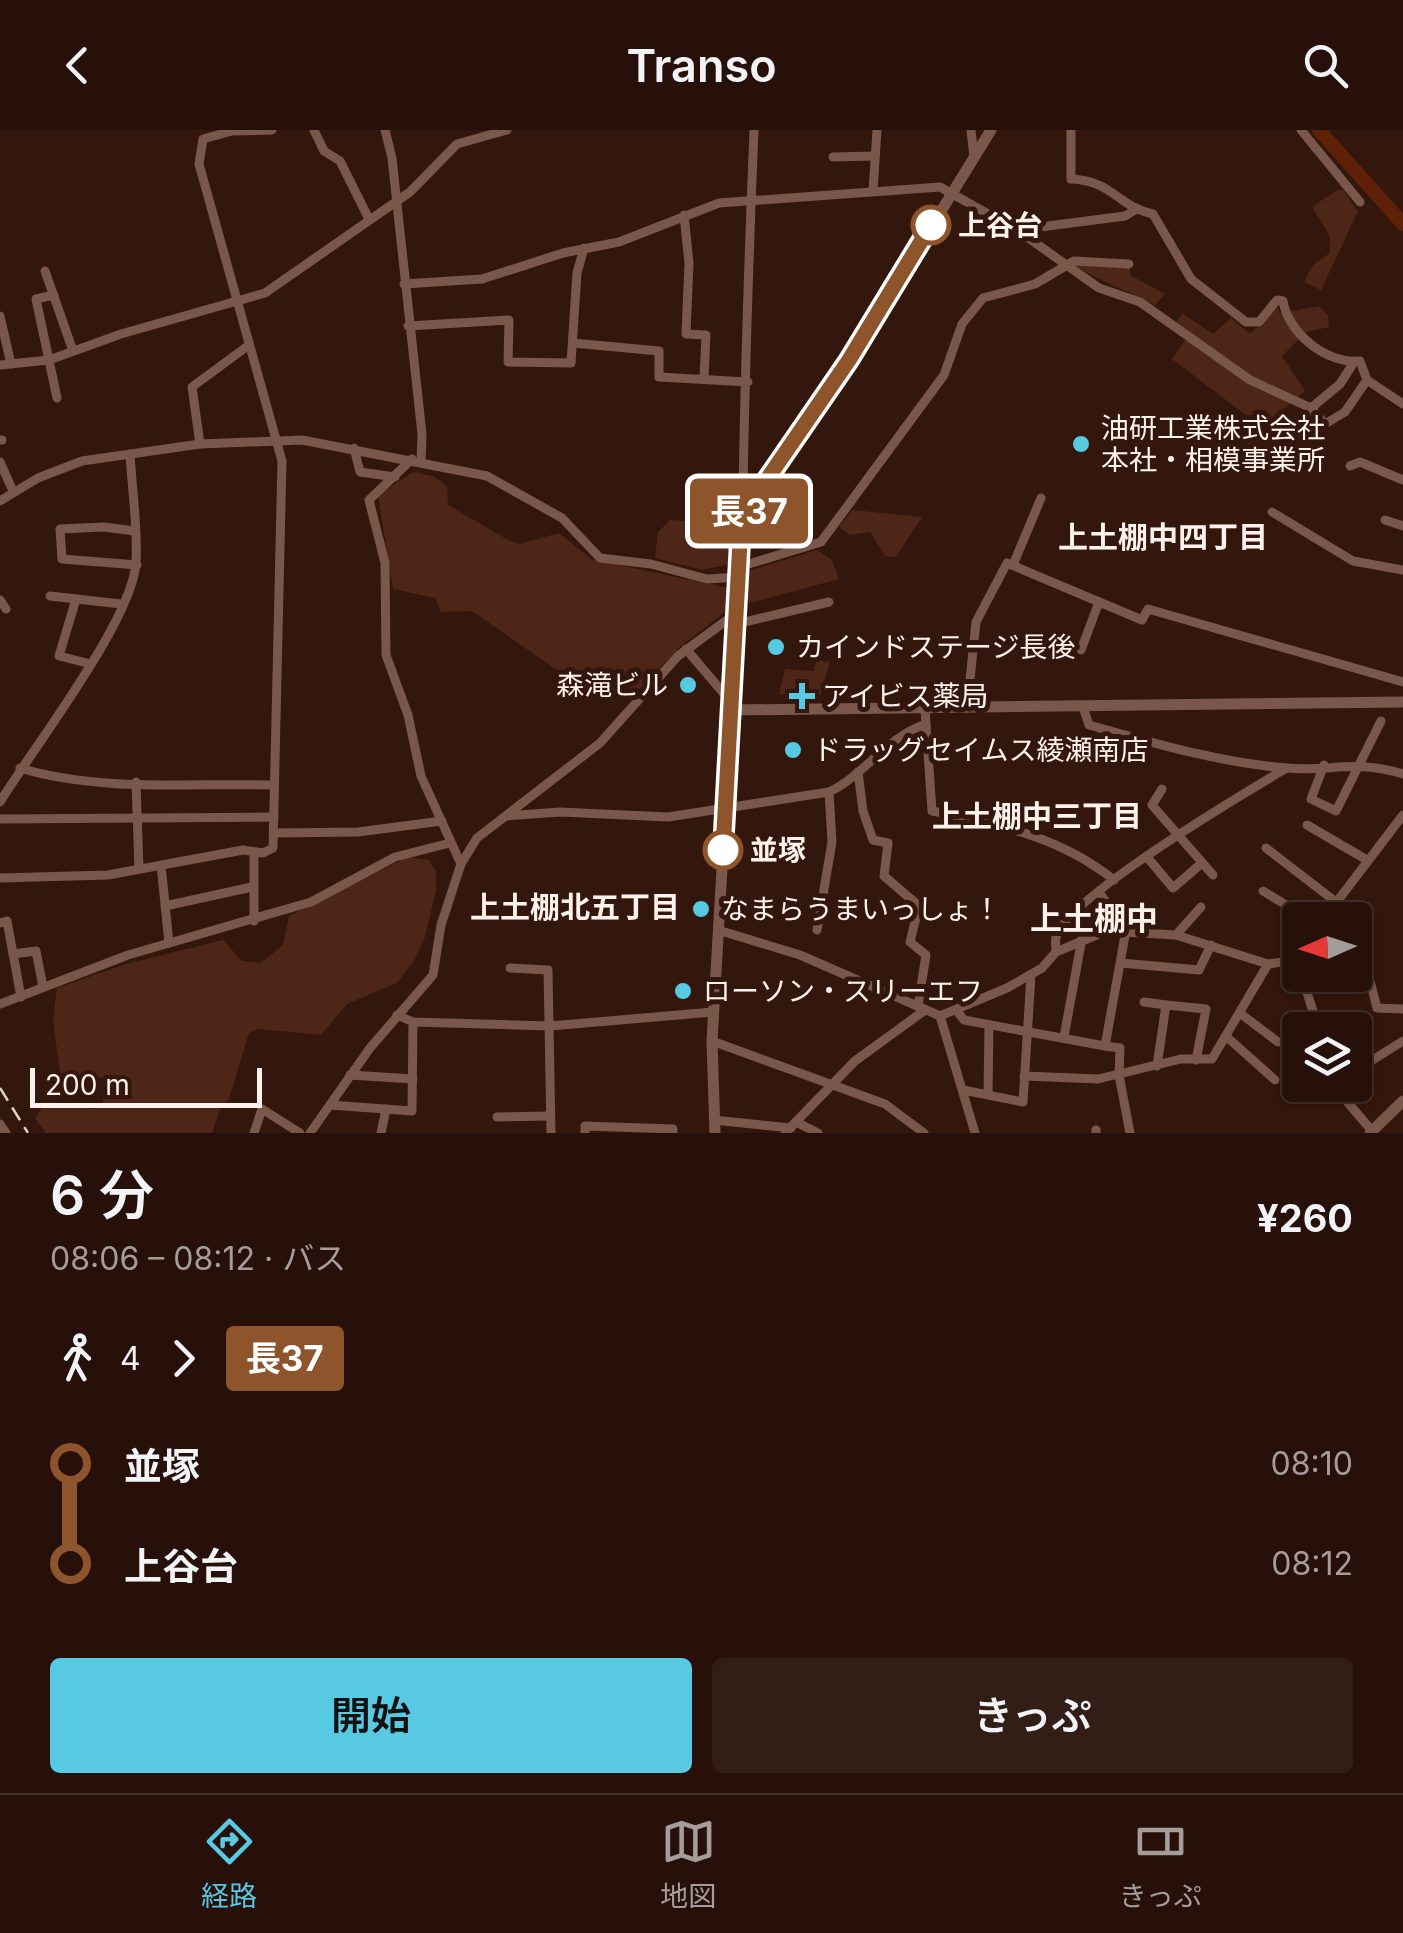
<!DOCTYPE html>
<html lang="ja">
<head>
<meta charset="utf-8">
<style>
	:root { --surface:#261009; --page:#321e17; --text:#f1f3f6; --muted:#a49d9c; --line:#42302a; --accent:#57c9e2 }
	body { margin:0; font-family:Inter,"Noto Sans JP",sans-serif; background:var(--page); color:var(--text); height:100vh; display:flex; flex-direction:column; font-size:38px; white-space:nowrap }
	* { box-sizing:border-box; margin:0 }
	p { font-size:32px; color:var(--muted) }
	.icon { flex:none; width:55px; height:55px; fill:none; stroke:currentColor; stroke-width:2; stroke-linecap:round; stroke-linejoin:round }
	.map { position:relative; height:1003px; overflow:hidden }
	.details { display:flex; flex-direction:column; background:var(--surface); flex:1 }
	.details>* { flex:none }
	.badge { padding:0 20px; border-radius:8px; font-size:35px; line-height:65px }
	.needle { width:65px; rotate:267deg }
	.fabs { position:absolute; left:1282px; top:772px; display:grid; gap:20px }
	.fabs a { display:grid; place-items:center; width:90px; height:90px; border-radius:10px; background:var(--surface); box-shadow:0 2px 8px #0004,0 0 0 2px var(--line); font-size:50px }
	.scale { position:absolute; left:30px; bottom:25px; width:232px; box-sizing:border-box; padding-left:10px; border:5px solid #fef2ed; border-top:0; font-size:28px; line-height:35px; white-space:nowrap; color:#fef2ed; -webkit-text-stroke:8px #33160c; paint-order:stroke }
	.map>.badge { position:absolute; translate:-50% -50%; box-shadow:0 0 0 5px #fff }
	.legs { display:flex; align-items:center; gap:15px; height:110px; padding:0 50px; font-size:32px }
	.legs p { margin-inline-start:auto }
	.summary { display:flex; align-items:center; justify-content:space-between; height:170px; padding:0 50px }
	h1 { font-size:55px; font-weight:600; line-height:75px }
	.primary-button { display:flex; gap:20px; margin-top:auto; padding:20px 50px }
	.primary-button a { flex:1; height:115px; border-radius:10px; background:var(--accent); color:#111; font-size:40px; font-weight:600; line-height:115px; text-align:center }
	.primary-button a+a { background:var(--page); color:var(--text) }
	ul { padding:0 50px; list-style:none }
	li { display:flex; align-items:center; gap:35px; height:100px; font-size:38px }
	li i { display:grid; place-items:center; width:15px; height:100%; margin:0 12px; background:currentColor }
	li i::after { content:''; width:25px; height:25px; margin:-12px; border:8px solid; border-radius:50%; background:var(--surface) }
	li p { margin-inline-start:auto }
	li:first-child i { background:linear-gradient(#0000 50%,currentColor 0) }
	li:last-child i { background:linear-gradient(currentColor 50%,#0000 0) }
	header { display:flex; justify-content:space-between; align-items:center; height:130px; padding:0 50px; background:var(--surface); font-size:45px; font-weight:600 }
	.tabs { display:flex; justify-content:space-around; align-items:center; height:140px; border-top:2px solid var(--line); background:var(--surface); font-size:28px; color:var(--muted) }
	.tabs a { display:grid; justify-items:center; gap:5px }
	.tabs .selected { color:var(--accent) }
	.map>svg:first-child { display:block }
	.green { fill:#4e2618 }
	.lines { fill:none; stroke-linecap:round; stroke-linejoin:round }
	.river { stroke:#5e2006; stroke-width:14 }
	.minor { stroke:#7a574b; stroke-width:9 }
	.tertiary { stroke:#7a574b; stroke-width:11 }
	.rail { stroke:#dfd0ca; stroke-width:2.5; stroke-dasharray:15 8; stroke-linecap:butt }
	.line-1-casing { stroke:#fff; stroke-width:22 }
	.line-1 { stroke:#8e552d; stroke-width:15 }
	.stop-1-dot { fill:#fff; stroke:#8e552d; stroke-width:5 }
	.poi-dot { fill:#57c9e2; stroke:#33160c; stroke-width:4 }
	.labels { text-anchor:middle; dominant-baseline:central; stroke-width:10; stroke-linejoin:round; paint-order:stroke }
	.stop-label { font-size:28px; font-weight:bold; fill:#fef2ed; stroke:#33160c; text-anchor:start }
	.poi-label { font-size:28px; fill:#fef2ed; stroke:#33160c; text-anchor:start }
	.neighbourhood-label { font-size:30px; font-weight:bold; fill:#fef2ed; stroke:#33160c }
	.quarter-label { font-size:32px; font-weight:bold; fill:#fef2ed; stroke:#33160c }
</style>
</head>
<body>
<header><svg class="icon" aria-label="back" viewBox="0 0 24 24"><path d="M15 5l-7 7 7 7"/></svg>Transo<svg class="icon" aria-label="search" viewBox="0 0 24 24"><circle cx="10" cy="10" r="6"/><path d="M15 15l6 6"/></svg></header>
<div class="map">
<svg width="1403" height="1003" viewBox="0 0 1403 1003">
	<rect width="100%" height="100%" fill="#33160c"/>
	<g class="green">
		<polygon points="1337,60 1343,60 1358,81 1321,160 1304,152 1313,135 1330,123 1330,106 1312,77"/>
		<path d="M1074 135 1130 137V145L1165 164 1155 175C1128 160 1100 152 1074 135Z"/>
		<polygon points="1319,176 1328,185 1329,197 1306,202 1282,226 1305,261 1274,287 1278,308 1261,318 1240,315 1247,286 1172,229 1187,207 1174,196 1182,183 1213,204 1231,188 1250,204 1277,178 1281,183"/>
		<polygon points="413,342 433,346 447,356 448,375 510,411 519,414 559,403 591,429 733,459 733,476 681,516 631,568 573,551 472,481 441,482 435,468 393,459 378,365"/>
		<polygon points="852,380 922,387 896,427 885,426 870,402 850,405 839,397"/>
		<polygon points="719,385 734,391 731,434 702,440 655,428 658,402 670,390 685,391 690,405 707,401"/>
		<polygon points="817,420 832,430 839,449 750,473 747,469 748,441"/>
		<polygon points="817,530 830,532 820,566 779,564 785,539 813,541"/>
		<polygon points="408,727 429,730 436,742 436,760 425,807 413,832 397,853 347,874 321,905 260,899 249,903 229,969 220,979 212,1003 46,1003 35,988 46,972 95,979 103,971 105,948 60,943 53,890 57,858 126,834 223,810 242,831 261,833 283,815 289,786"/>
	</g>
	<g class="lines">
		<polyline class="river" points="1319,0 1403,94"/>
		<g class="minor">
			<polyline points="314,0 324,21 340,31 369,89"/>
			<polyline points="385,0 392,28 422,304 421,331"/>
			<polyline points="971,0 974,27"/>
			<path d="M1071 0V49C1114 51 1116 76 1153 84L1191 149 1246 192H1259L1277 170 1283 171C1288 203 1326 234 1360 231L1367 250 1403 274"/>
			<polyline points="1301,0 1360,72"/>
			<polyline points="833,27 875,26"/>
			<polyline points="873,61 877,0"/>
			<polyline points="684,85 689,133 686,204 706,205 704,249"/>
			<polyline points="1017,100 1125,86 1135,80"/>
			<polyline points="45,141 73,221"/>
			<polyline points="404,154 482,149 563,123 619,112 719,73 940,57 1017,100 1099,158 1140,172 1250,250 1311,278 1325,294 1345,282 1367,250"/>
			<polyline points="54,165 36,169 57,268"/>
			<polyline points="0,186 11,234"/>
			<polyline points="408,196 509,190 508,232 571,233 577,143 584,118"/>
			<polyline points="573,213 659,221 659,247 748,252"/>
			<polyline points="0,235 49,230 121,204 265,163 410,62 457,14 507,0"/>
			<polyline points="1311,278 1340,254 1354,232"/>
			<polyline points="0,310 2,310"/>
			<polyline points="1278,313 1314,281"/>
			<polyline points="200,314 192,257 249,215"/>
			<polyline points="354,318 360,342 395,347"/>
			<polyline points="412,329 369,370 385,433 386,525 408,585 421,646 461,734"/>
			<polyline points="0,332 13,361"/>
			<polyline points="1350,336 1360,332 1403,350"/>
			<polyline points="0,371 38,348 82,331 200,314 302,310 487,346 562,388 600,428 651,434 707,449 739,447"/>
			<path d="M752 376 743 361C745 240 749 121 754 0"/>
			<polyline points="1272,382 1353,431 1403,440"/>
			<polyline points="1385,390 1403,396"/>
			<polyline points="135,401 104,397 60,399 62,429 137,435"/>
			<polyline points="1013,435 1041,368"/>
			<polyline points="739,437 821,412 944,245 962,194 983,168 1035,154 1074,131 1129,134"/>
			<polyline points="50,466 121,474"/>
			<polyline points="76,469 59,526 91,534"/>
			<polyline points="0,470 6,479"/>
			<polyline points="736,494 829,472"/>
			<polyline points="686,519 731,572"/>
			<polyline points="1081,520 1099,472"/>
			<path d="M1083 577 1089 595C1153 613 1221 633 1287 638 1332 642 1352 629 1403 644"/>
			<polyline points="967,578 976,492 1007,433 1142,490 1148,479 1403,552"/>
			<path d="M926 594 932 681C1000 695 1059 706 1114 750"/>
			<polyline points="1324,635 1311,669 1336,681 1381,591"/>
			<path d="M20 638C99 662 191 653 272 655"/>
			<polyline points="858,642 863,681 873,710 888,713 884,746 919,776 910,812 926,825 918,876"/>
			<polyline points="136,652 139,739"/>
			<polyline points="1162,659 1152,675 1213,745"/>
			<path d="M0 672C33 618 133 490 136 432 138 397 132 360 130 324"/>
			<path d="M506 686 560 682 668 687 829 662C865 645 885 608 926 594L925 580"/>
			<polyline points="0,689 274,687"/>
			<polyline points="1307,695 1367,730"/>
			<polyline points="275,703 358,702 442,691"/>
			<polyline points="1266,718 1336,772"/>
			<polyline points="254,722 254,791"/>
			<polyline points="1147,727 1173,758 1202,733"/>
			<polyline points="161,735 169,813"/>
			<polyline points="0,748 108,745 243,720 263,723 273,718 282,331 199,34 203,9 232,1 272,0"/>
			<polyline points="1263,761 1311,790"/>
			<polyline points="165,776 252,757"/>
			<polyline points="1323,790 1403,685"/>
			<polyline points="0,793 7,791 21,867"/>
			<polyline points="718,800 800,825 940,886 1007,858 1042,838 1056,822 1106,801 1176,805 1268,834 1290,831 1300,822"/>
			<polyline points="817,800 832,712 829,662"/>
			<polyline points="1176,805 1201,777"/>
			<path d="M1056 822C1056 817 1055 812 1056 807 1068 767 1243 664 1285 639"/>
			<polyline points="13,824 36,821 43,857"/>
			<polyline points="1121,833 1199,840 1211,815"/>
			<polyline points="1285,833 1303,850 1319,900"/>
			<polyline points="1355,833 1369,847 1377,878 1403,879"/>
			<polyline points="510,838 548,840 551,1003"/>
			<polyline points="1144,872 1166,875"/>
			<polyline points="0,874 128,825 311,772 395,727 450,713"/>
			<polyline points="957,881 964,890 1105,916 1126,800 1099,762"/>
			<polyline points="1241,884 1278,912"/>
			<polyline points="397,885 413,892 550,896 713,882"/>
			<polyline points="940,886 975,1003"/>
			<polyline points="1064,907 1082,808"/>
			<polyline points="1228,908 1275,950"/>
			<polyline points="712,911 885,974 924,1003"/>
			<polyline points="1105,916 1120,918 1119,945 1130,1003"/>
			<polyline points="1157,936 1166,875 1206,879 1196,930"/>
			<polyline points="1355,941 1403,911"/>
			<polyline points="350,945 413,949"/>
			<polyline points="1024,946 1098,949 1181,929 1212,929 1268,834"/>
			<polyline points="1333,955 1372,1001"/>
			<polyline points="963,960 1023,972 1031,845"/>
			<polyline points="988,964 989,895"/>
			<polyline points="330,975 412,981 413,892"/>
			<polyline points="497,987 550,986"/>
			<polyline points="714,990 791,998"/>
			<polyline points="796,992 818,1003"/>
			<polyline points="0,994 6,1003"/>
			<polyline points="254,1003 262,979 300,1003"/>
			<polyline points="310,1003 370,918 433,845 441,795 461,734 477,708 600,613 678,526 727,490 737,489"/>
			<polyline points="381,1003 386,979"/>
			<polyline points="585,1003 585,996 673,999 673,1003"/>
			<polyline points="785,1003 855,931 925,880"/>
			<polyline points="1096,1003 1096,1000"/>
		</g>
		<g class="tertiary">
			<polyline points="731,580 1403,572"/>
			<polyline points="715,1003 712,911 741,412 761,358 850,229 991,0"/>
			<polyline points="1370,1003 1403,971"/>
		</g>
		<polyline class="rail" points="0,958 28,1003"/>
	</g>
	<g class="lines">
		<defs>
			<polyline id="line-1" points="723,720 740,412 761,358 849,230 931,95"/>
		</defs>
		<use href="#line-1" class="line-1-casing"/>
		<use href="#line-1" class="line-1"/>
	</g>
	<g class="stop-1-dot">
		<circle cx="931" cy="95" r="18"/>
		<circle cx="723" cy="720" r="18"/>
	</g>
	<g class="poi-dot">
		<circle cx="1081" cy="314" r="10"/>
		<circle cx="776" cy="517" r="10"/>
		<circle cx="688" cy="555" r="10"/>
		<path d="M797 551h10v10h10v10h-10v10h-10v-10h-10v-10h10z"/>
		<circle cx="793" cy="620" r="10"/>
		<circle cx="701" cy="779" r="10"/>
		<circle cx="683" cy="861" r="10"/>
	</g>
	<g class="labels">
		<g class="stop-label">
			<text x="958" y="95">上谷台</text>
			<text x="750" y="720">並塚</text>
		</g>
		<g class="poi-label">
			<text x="1101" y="298">油研工業株式会社<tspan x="1101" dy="32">本社・相模事業所</tspan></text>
			<text x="796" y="517">カインドステージ長後</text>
			<text x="668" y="555" text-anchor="end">森滝ビル</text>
			<text x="822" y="566">アイビス薬局</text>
			<text x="813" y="620">ドラッグセイムス綾瀬南店</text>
			<text x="721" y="779">なまらうまいっしょ！</text>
			<text x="703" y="861">ローソン・スリーエフ</text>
		</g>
		<g class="neighbourhood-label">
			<text x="1163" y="407">上土棚中四丁目</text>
			<text x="1037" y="686">上土棚中三丁目</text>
			<text x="575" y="777">上土棚北五丁目</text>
		</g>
		<g class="quarter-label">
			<text x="1094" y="788">上土棚中</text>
		</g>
	</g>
</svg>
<div class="fabs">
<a><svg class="needle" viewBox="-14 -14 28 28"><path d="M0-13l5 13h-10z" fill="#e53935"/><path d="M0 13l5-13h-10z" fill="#a49d9c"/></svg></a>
<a><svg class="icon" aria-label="layers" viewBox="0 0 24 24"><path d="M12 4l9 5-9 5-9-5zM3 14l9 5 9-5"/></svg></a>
</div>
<div class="scale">200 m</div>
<b class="badge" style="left:749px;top:381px;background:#8e552d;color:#fff">長37</b>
</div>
<section class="details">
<div class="summary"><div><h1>6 分</h1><p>08:06 – 08:12 · バス</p></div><b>¥260</b></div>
<div class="legs"><svg class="icon" aria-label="walk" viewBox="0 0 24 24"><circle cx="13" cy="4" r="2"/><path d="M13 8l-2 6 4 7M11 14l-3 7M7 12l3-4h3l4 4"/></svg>4<svg class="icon" aria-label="forward" viewBox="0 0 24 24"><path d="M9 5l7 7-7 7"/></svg><b class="badge" style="background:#8e552d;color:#fff">長37</b></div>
<ul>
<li><i style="color:#8e552d"></i><b>並塚</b><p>08:10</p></li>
<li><i style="color:#8e552d"></i><b>上谷台</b><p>08:12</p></li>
</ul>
<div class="primary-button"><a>開始</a><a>きっぷ</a></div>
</section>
<nav class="tabs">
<a class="selected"><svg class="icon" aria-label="directions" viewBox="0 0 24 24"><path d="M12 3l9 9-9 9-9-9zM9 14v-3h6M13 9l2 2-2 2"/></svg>経路</a>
<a><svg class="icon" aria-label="map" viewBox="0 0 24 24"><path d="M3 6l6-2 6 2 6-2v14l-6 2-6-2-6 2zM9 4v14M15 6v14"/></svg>地図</a>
<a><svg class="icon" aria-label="tickets" viewBox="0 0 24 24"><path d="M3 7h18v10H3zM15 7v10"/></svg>きっぷ</a>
</nav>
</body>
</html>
